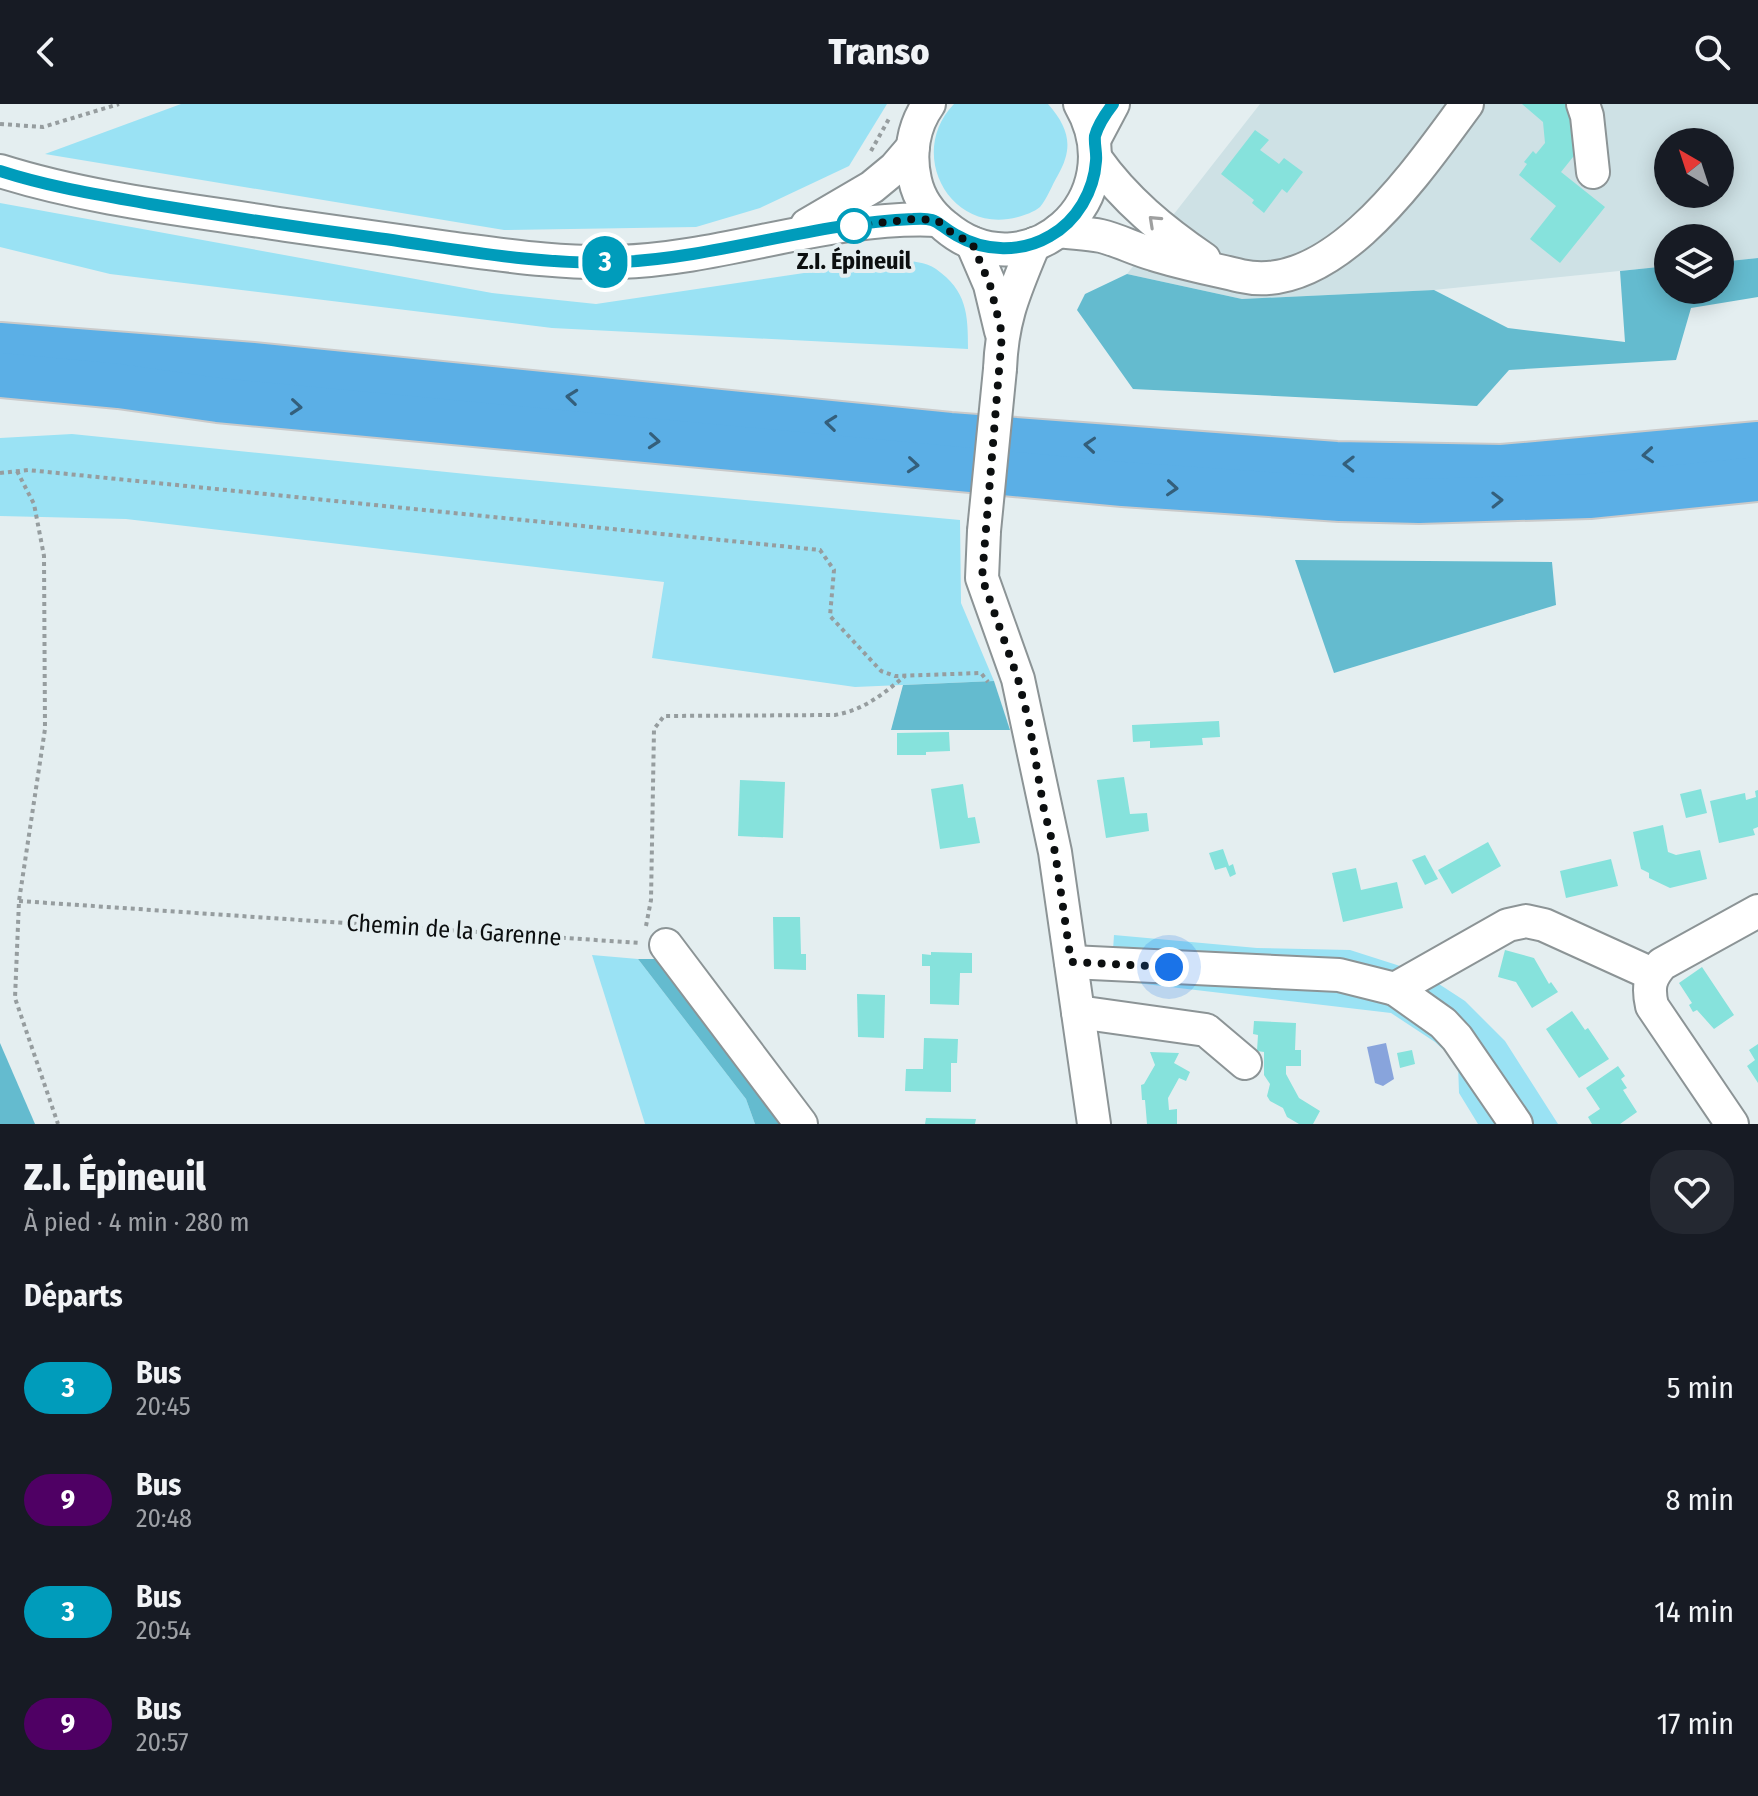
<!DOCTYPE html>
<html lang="fr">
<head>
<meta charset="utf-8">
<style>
	:root { --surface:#171b24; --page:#242831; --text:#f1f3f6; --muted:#9ea1a6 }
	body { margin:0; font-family:"Fira Sans Condensed",sans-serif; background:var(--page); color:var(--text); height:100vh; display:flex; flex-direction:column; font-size:30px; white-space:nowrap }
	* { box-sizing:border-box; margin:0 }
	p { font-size:26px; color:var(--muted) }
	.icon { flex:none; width:44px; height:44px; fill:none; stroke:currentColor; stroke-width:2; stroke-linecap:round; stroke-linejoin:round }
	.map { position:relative; height:1020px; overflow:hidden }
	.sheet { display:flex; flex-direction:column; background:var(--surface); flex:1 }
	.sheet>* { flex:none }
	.badge { padding:0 16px; border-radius:26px; font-size:28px; line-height:52px }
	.needle { width:52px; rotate:321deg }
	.tools { position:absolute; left:1654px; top:24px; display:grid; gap:16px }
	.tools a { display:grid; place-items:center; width:80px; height:80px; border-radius:50%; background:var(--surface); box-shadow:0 4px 20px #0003; font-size:40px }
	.you { position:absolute; width:40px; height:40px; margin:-20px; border:6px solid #fff; border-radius:50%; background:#1a73e8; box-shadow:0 0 0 12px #1a73e833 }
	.map>.badge { position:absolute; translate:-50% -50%; box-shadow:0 0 0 4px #fff }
	h2 { padding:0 24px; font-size:30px; line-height:72px }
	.round { display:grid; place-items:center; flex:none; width:84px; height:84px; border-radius:32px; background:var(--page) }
	.head { display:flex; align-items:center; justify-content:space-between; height:136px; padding:0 24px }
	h1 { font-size:38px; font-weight:800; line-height:60px }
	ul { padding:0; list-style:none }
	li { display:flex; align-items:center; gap:24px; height:112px; padding:0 24px }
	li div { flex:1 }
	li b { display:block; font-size:30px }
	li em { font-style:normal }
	li .badge { min-width:88px; font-weight:700; text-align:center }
	header { display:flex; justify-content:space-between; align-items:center; height:104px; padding:0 24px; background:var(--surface); font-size:36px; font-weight:800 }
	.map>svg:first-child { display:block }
	.built { fill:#cee1e5; fill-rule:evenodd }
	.green { fill:#9ae2f4 }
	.forest { fill:#64bbcf }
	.water { fill:#88a4dc }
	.building { fill:#86e2dc }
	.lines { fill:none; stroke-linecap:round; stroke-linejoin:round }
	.minor-casing { stroke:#8c9496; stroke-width:36 }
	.highway-casing { stroke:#cacaca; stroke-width:48 }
	.path { stroke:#969d9f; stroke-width:4; stroke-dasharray:4 4; stroke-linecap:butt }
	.minor { stroke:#fff; stroke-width:32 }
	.highway { stroke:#5bafe6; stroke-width:44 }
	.minor-bridge-casing { stroke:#8c9496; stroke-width:36; stroke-linecap:butt }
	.minor-bridge { stroke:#fff; stroke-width:32 }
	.oneway { stroke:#9e9f9f }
	.oneway2 { stroke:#345f7b }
	.line-casing { stroke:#fff; stroke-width:18 }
	.line { stroke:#009cbb; stroke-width:12 }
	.walk { stroke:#0c0f10; stroke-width:8; stroke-dasharray:0 14.4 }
	.stop-dot { fill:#fff; stroke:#009cbb; stroke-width:4 }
	.labels { text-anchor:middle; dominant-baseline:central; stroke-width:8; stroke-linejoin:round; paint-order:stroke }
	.stop-label { font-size:24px; font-weight:bold; fill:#0c0f10; stroke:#e4eef0 }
	.street-label { font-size:24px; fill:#0c0f10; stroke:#e4eef0 }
</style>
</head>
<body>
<header><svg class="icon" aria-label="back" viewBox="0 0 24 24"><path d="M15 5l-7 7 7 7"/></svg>Transo<svg class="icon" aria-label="search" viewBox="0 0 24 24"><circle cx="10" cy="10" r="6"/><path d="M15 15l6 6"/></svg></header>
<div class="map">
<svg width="1758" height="1020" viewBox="0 0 1758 1020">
	<rect width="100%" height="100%" fill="#e4eef0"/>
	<path class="built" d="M1260 0H1758V154L1720 158V134H1668V162L1434 186 1242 195 1127 170ZM1668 38H1720V90H1668Z"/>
	<g class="green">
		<polygon points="181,0 887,0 849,62 760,104 696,123 504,126 45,50"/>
		<path d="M954 0H1048C1069 24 1074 43 1058 71 1052 81 1047 95 1040 103 1034 108 1025 111 1018 113 950 132 906 49 954 0Z"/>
		<path d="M0 99 492 189 596 200 898 155C909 157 927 158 936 165 967 187 968 210 968 245L552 224 110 170 0 143Z"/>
		<polygon points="72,330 486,372 960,416 961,499 994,577 855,583 652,554 664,478 126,415 0,412 0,334"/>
		<polygon points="1114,831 1257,844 1350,846 1422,869 1465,897 1505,937 1558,1020 1478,1020 1459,989 1458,959 1435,938 1391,909 1111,876"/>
		<polygon points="592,851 638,855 746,995 755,1020 645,1020"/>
	</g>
	<g class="forest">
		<polygon points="1758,154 1758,193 1691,204 1676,256 1509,266 1477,302 1133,285 1077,206 1085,190 1127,170 1242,195 1434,186 1508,224 1625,238 1620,167 1668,162 1668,186 1720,186 1720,158"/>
		<polygon points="1295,456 1552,458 1556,501 1334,569"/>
		<polygon points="994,577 1010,626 891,626 903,581"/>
		<polygon points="638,855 661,855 786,1020 755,1020 746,995"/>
		<polygon points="0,939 35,1020 0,1020"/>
	</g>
	<polygon class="water" points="1386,939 1394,975 1383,982 1375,979 1367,943"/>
	<g class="building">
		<polygon points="1522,0 1570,0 1577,48 1561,68 1605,103 1560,159 1530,135 1556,102 1519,71 1527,60 1524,58 1533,47 1536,50 1545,39 1543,18"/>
		<polygon points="1255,26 1269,36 1260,46 1279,60 1284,54 1303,68 1287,89 1282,85 1264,109 1252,99 1254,96 1221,70"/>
		<polygon points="1219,617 1220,633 1202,634 1203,641 1150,644 1150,637 1133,638 1132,621"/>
		<polygon points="949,628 950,647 926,648 926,651 897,651 897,629"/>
		<polygon points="1124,673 1130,710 1147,709 1149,727 1106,734 1097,676"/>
		<polygon points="740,676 785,678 783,734 738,732"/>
		<polygon points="963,680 968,714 975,713 980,739 940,745 931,685"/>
		<polygon points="1701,685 1707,709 1686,714 1680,690"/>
		<polygon points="1758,686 1758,723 1753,725 1755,731 1719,739 1710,697 1745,689 1746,696 1756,693 1755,687"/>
		<polygon points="1663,721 1668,748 1676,751 1700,746 1707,775 1670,784 1649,774 1649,769 1641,765 1633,728"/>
		<polygon points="1488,738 1501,762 1452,790 1438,766"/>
		<polygon points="1223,745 1229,762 1233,760 1236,770 1230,773 1226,763 1215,766 1209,749"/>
		<polygon points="1425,751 1438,775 1425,781 1412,756"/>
		<polygon points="1611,755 1618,782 1566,794 1560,767"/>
		<polygon points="1356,764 1361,786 1397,778 1403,804 1343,818 1332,769"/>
		<polygon points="773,813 800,813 801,850 806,850 806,866 774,865"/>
		<polygon points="1505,846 1534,854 1549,880 1551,878 1558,888 1532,904 1516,878 1498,873"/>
		<polygon points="931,848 972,849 972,869 960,869 959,901 930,900 930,862 922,862 922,850 931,851"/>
		<polygon points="1702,863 1734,911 1714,925 1697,906 1693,908 1689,901 1692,899 1679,879"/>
		<polygon points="857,890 885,891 884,934 858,933"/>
		<polygon points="1572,907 1585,926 1588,924 1609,955 1579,974 1546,925"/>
		<polygon points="1254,917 1296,919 1295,946 1301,946 1301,962 1286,962 1286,970 1299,994 1320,1007 1313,1020 1299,1020 1287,1013 1283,1004 1270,997 1267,992 1270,980 1264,971 1264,948 1257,947 1258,931 1253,930"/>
		<polygon points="924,934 958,935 957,959 951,959 951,988 905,987 906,965 923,965"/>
		<polygon points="1758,940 1758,979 1747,962 1755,956 1749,946"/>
		<polygon points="1412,946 1415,960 1400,964 1397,949"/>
		<polygon points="1150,948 1179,949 1174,959 1190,968 1186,977 1179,974 1168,994 1169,1006 1177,1005 1177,1020 1147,1020 1145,996 1142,996 1141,981 1144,980 1155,961"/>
		<polygon points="1618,962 1625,972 1621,975 1627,984 1623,986 1637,1008 1620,1020 1592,1020 1588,1013 1600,1005 1586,984"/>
		<polygon points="926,1014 976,1015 975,1020 925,1020"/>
	</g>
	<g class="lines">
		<defs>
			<g id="minor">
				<path d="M929 0C913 22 909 50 915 76 919 95 930 110 945 122 1026 191 1135 95 1080 0"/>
				<polyline points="1583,0 1587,12 1593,68"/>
				<polyline points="1095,34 1113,0"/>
				<path d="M1096 55C1125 96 1163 127 1204 155"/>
				<path d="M0 67C92 96 191 106 286 121 340 129 395 136 449 144 504 151 562 160 618 158 725 155 829 111 937 116"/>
				<polyline points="807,121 872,83 895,64 913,43"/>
				<path d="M1058 127C1072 129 1087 129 1101 132 1118 136 1135 145 1153 150 1181 159 1212 165 1241 172 1334 193 1420 63 1467 0"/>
				<polyline points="972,139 990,181 1001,227"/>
				<path d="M1000 265C1002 213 1015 187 1034 140"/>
				<polyline points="984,427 982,474 1018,575 1055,748 1094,1020"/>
				<polyline points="666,841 801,1020"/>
				<polyline points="1071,858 1339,871 1395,885 1443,919 1457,934 1516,1020"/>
				<polyline points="1395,885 1508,821 1526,817 1544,821 1652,870"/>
				<polyline points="1078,908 1206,926 1245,959"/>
				<path d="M1732 1020 1652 902C1648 884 1649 874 1662 860L1758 807"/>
			</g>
			<g id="highway">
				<polyline points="0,241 253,261 950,331 1336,360 1502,363 1758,340"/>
				<polyline points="0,271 119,282 218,296 549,327 1123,380 1340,395 1419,397 1589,392 1758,375"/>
			</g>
		</defs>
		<use href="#minor" class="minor-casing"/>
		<use href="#highway" class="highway-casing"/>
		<g class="path">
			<polyline points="0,20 43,23 119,0"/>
			<polyline points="871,47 890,13"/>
			<polyline points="17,367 34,400 44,452 45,625 19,797 15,894 58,1020"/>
			<polyline points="0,369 28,366 820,446 834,466 830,512 881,567 895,572 981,569 988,578"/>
			<polyline points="19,797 640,839"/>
			<path d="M646 822 651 796 654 625 664 612 835 611C864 606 883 590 905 572"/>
		</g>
		<use href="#minor" class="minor"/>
		<use href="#highway" class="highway"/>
		<defs>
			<polyline id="minor-bridge" points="984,427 1000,265"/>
		</defs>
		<use href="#minor-bridge" class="minor-bridge-casing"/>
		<use href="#minor-bridge" class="minor-bridge"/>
	</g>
	<defs><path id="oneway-chevron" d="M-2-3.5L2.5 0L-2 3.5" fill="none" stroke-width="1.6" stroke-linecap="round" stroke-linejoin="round" transform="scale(2)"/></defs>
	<use class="oneway" href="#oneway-chevron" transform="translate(1154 117) rotate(-137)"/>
	<g class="oneway2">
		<use href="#oneway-chevron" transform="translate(572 293) rotate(-174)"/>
		<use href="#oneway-chevron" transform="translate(296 303) rotate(5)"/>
		<use href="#oneway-chevron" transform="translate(831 319) rotate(-174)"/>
		<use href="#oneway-chevron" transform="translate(654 337) rotate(5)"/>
		<use href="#oneway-chevron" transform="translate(1090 341) rotate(-176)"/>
		<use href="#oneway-chevron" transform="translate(1648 351) rotate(176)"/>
		<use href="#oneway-chevron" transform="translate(1349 360) rotate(-179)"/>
		<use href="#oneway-chevron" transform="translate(913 361) rotate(5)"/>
		<use href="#oneway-chevron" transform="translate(1172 384) rotate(4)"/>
		<use href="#oneway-chevron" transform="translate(1497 396) rotate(-1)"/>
	</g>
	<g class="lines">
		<defs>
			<path id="line" d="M0 67C49 83 100 91 150 100 223 112 296 123 370 133 452 144 537 162 621 158 719 153 814 119 913 115 939 113 936 120 956 131 985 148 1021 149 1050 132 1077 117 1094 87 1096 57 1097 49 1094 40 1095 32 1098 21 1106 9 1113 0"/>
		</defs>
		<use href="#line" class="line-casing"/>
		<use href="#line" class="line"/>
		<polyline class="walk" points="854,122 913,115 937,116 953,130 972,139 990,181 1002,230 982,474 1018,575 1029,618 1044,706 1055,748 1071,858 1169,863"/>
	</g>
	<circle class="stop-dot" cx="854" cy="122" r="16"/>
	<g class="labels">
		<g class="stop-label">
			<text x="854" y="157">Z.I. Épineuil</text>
		</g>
		<g class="street-label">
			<text transform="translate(454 826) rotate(4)">Chemin de la Garenne</text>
		</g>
	</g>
</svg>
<div class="tools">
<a><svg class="needle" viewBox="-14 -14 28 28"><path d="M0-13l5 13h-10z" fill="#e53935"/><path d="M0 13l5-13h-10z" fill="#9ea1a6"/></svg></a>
<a><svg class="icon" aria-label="layers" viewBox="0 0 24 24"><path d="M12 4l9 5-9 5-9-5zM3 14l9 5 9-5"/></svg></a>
</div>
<div class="you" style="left:1169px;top:863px"></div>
<b class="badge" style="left:605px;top:158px;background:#009cbb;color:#fff">3</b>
</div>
<section class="sheet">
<div class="head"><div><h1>Z.I. Épineuil</h1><p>À pied · 4 min · 280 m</p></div><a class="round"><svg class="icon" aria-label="heart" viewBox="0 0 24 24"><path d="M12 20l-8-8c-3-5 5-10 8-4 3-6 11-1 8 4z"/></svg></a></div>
<h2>Départs</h2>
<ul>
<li><span class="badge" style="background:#009cbb;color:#fff">3</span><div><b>Bus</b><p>20:45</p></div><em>5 min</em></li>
<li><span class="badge" style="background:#4f0064;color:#fff">9</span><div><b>Bus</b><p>20:48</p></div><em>8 min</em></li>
<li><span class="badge" style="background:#009cbb;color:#fff">3</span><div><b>Bus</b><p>20:54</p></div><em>14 min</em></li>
<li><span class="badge" style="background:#4f0064;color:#fff">9</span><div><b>Bus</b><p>20:57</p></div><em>17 min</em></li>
</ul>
</section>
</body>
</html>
